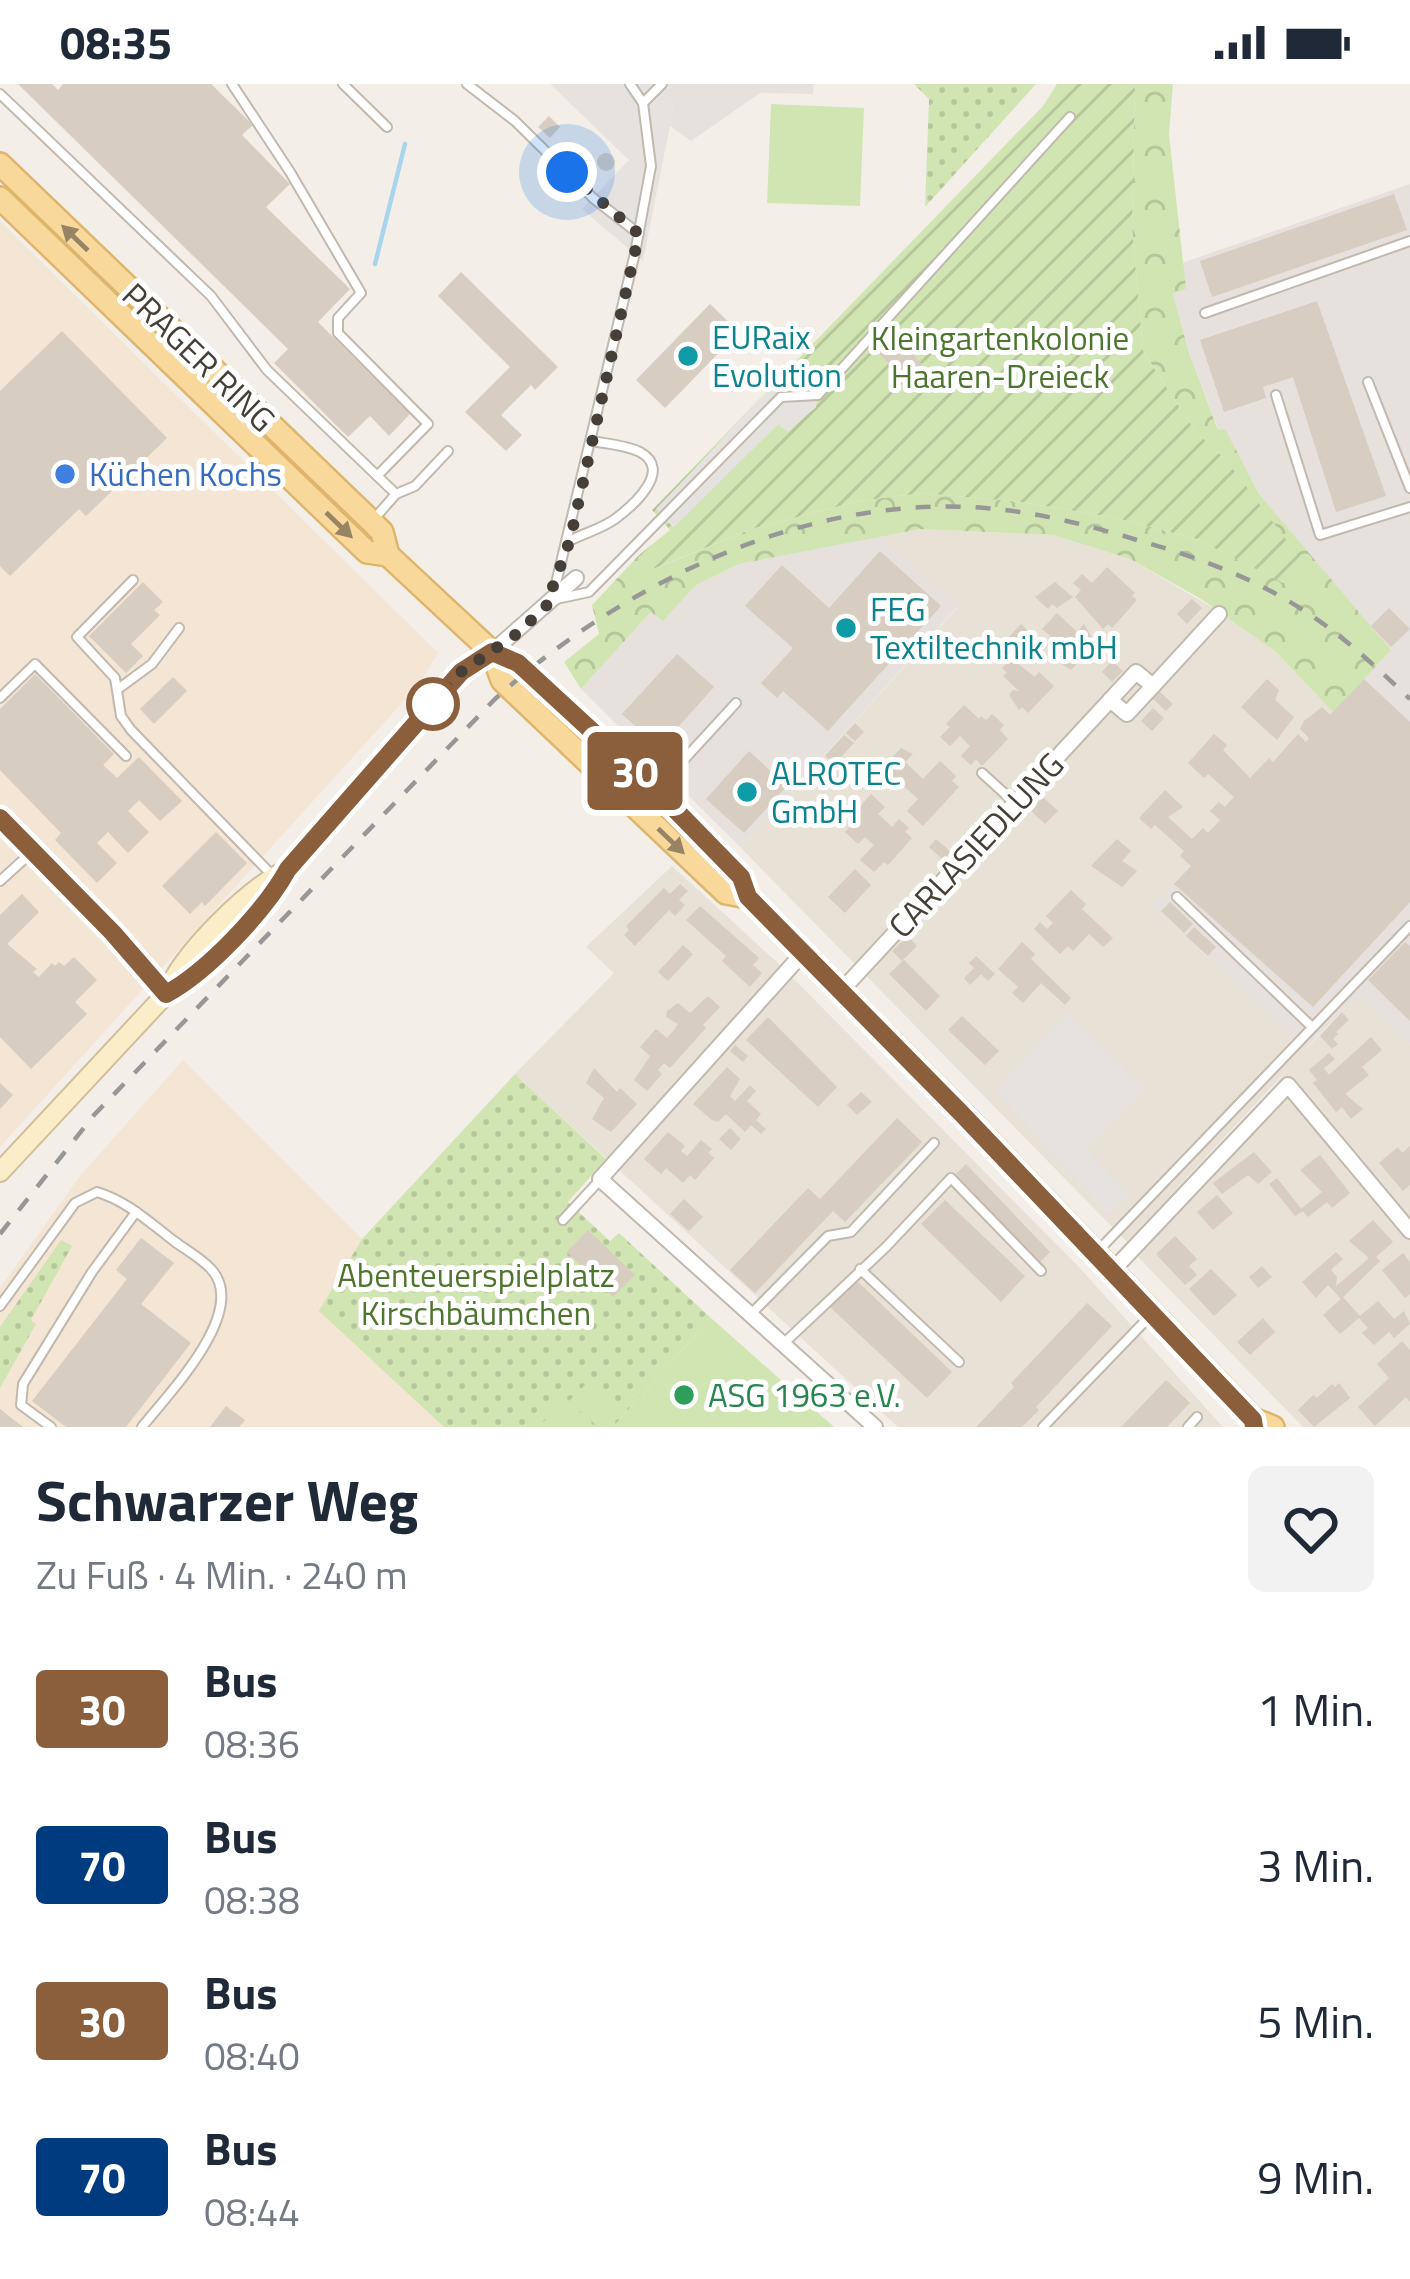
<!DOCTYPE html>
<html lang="de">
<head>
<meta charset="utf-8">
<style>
	:root { --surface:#fff; --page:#f2f2f3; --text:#1f2937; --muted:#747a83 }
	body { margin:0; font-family:"Titillium Web",sans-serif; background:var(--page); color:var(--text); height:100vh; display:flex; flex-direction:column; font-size:45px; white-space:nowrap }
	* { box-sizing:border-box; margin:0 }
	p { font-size:39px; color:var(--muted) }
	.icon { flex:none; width:66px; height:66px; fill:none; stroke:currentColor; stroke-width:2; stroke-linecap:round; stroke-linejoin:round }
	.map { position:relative; height:1343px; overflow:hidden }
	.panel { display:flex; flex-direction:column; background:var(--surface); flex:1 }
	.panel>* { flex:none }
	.badge { padding:0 24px; border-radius:9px; font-size:42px; line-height:78px }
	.you { position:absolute; width:60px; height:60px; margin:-30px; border:9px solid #fff; border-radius:50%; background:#1a73e8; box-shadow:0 0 0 18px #1a73e833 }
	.map>.badge { position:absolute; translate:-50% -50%; box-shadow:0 0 0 6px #fff }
	.round { display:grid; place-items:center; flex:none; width:126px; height:126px; border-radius:18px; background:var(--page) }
	.summary { display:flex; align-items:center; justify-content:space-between; height:204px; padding:0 36px }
	h1 { font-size:57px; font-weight:700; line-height:90px }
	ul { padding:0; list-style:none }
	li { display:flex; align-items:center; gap:36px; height:156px; padding:0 36px }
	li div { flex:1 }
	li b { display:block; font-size:45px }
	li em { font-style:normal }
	li .badge { min-width:132px; font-weight:700; text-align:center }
	.status { display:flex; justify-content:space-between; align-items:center; height:84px; padding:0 60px; background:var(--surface); direction:ltr }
	.status svg { height:33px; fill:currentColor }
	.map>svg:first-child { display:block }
	.residential { fill:#e7e1d6 }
	.commercial { fill:#f4e5d4 }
	.industrial { fill:#e6e1dd }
	.grass { fill:url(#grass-dots) }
	.forest { fill:url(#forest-crowns) }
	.garden { fill:url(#garden-furrows); fill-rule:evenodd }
	.pitch { fill:#d1e5b3 }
	.parking { fill:#e5e2e0 }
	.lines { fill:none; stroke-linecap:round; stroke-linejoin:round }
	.stream { stroke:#a8d4ec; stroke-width:4.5 }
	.building { fill:#d7cdc1 }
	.lane-casing { stroke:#c1b9ae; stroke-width:12 }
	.street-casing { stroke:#c1b9ae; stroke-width:18 }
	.secondary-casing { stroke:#d0bf9a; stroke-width:22 }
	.primary-casing { stroke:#ddb56c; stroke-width:26 }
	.lane { stroke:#fff; stroke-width:8 }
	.street { stroke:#fff; stroke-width:14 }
	.secondary { stroke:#fcedc9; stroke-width:18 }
	.primary { stroke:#f9d99b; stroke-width:21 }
	.rail { stroke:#979797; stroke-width:4.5; stroke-dasharray:15 15; stroke-linecap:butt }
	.oneway { fill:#978464 }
	.line-casing { stroke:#fff; stroke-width:27 }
	.line { stroke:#8b5e3c; stroke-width:18 }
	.walk { stroke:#463f37; stroke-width:12; stroke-dasharray:0 21.6 }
	.culture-dot { fill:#0f9aa8; stroke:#fff; stroke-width:4.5 }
	.shop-dot { fill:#3f7fe0; stroke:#fff; stroke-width:4.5 }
	.stop-dot { fill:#fff; stroke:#8b5e3c; stroke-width:6 }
	.leisure-dot { fill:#2e9e5b; stroke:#fff; stroke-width:4.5 }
	.labels { text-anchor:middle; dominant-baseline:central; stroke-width:10; stroke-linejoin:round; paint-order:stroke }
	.culture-label { font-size:33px; fill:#0d838f; stroke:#fff; text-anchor:start }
	.park-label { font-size:33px; fill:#4c752d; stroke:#fff }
	.street-label { font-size:33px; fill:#463f37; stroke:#fff }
	.shop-label { font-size:33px; fill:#366cbe; stroke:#fff; text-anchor:start }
	.leisure-label { font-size:33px; fill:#27864d; stroke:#fff; text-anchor:start }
</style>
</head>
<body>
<div class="status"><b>08:35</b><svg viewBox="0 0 49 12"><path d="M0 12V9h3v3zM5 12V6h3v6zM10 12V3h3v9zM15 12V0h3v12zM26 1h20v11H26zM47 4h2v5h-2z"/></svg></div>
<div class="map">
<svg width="1410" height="1343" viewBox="0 0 1410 1343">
	<defs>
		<pattern id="grass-dots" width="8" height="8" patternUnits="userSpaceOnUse" patternTransform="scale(3)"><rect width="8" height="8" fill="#d1e5b3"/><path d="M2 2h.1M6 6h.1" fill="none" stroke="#b5c69b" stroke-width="1.8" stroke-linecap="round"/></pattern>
		<pattern id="forest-crowns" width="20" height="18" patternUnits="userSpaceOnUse" patternTransform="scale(3)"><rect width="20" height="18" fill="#d1e5b3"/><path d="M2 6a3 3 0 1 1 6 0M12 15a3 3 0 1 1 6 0" fill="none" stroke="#b5c69b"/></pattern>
		<pattern id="garden-furrows" width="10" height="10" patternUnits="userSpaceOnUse" patternTransform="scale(3)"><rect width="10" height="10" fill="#d1e5b3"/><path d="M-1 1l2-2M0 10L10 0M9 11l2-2" fill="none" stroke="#b5c69b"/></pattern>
	</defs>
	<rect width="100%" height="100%" fill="#f3efe8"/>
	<g class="residential">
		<polygon points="921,445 1053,451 1130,475 1237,538 1275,567 1333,628 1151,822 1307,964 1357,912 1410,961 1410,1343 1303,1343 1138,1173 1289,984 1127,1158 741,764 958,523 878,451"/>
		<polygon points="672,782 779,880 1077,1181 1223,1343 898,1343 515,990 614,889 586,863"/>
	</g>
	<g class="commercial">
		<polygon points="0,137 438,569 419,600 0,1063"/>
		<polygon points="183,976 362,1155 320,1227 444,1343 0,1343 0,1204 79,1093"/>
	</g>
	<g class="industrial">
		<polygon points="656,0 814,0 813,10 760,9 691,57 670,42 674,21"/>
		<polygon points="1410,100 1410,961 1357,912 1306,964 1151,822 1390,567 1259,410 1225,346 1219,347 1189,269 1173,210 1186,205 1182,179"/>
		<polygon points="878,451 958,522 741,764 581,605 652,527 663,537 696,501 739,480"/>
	</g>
	<g class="grass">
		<polygon points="914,0 1036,0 925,123 929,15"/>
		<polygon points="515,990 606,1075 568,1118 610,1157 619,1149 711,1234 613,1343 444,1343 319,1227 362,1155"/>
		<polygon points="61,1156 72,1162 31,1236 36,1240 0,1304 0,1243"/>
	</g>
	<polygon class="forest" points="1135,0 1173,0 1169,50 1186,205 1173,210 1189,269 1218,346 1225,345 1259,410 1391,566 1333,628 1275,567 1201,515 1130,475 1053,451 920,445 739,480 696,501 663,537 651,528 581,605 564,578 599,550 592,521 639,471 652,486 751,445 859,417 922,409 1022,418 1116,434 1197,455 1284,499 1253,416 1227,377 1195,347 1143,267 1132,144"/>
	<path class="garden" d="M1057 0H1135L1132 144 1143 267 1195 347 1227 377 1303 478 1283 499 1197 455 1116 434 1022 418 922 409 859 417 751 445 651 486 639 471 670 446 652 426 1043 22ZM779 295 817 307 816 323 788 347 779 339 673 443 657 425Z"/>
	<g class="pitch">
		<polygon points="771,20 864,24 860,122 767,119"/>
		<polygon points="711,1234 834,1343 613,1343"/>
		<polygon points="589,1297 617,1323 598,1343 569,1317"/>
		<polygon points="563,1316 593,1343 539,1343"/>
	</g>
	<g class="parking">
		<polygon points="550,0 655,0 674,21 643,177 582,125 629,76"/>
		<polygon points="780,295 817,307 816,322 788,348 778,340 674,443 656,425"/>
		<polygon points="1067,929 1145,1004 1086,1065 1129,1111 1108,1131 995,1006"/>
	</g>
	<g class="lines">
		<polyline class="stream" points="375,180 405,60"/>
	</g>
	<g class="building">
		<polygon points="18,0 52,0 58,6 63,0 211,0 253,41 242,51 290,100 266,123 350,205 318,238 410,330 389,352 370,332 348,353 274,279 288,265"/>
		<polygon points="549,32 560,43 550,54 538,43"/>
		<circle cx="606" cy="78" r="9"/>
		<polygon points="1394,110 1407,146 1212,213 1200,177"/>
		<polygon points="461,188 558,283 535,306 531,301 501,331 522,351 506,367 465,328 510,283 438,212"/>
		<polygon points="1317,217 1386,412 1336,428 1293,293 1263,303 1266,314 1224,328 1200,256"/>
		<polygon points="710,220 739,248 665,324 636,296"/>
		<polygon points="62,247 167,354 86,432 79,425 10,492 0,482 0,307"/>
		<polygon points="893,250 922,280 905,296 876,266"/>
		<polygon points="880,467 941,522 828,647 783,607 777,614 761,599 793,564 745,522 782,481 829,524"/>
		<polygon points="1107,483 1135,509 1132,512 1137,516 1112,544 1108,540 1103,545 1075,513 1081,506 1073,499 1082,490 1092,499"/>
		<polygon points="143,498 163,518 154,526 160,531 131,560 143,572 126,589 89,552"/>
		<polygon points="1055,498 1073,513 1057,524 1052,520 1048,525 1035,513"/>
		<polygon points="1192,515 1202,524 1187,540 1177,530"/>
		<polygon points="1389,524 1410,545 1391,563 1371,542"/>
		<polygon points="1057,529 1077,548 1084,540 1096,560 1071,586 1050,572 1057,565 1053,561 1057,557 1042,545"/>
		<polygon points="1021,540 1029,548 1012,571 1002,561"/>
		<polygon points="677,570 714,603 659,664 622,630"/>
		<polygon points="1012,575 1035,593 1039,588 1054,602 1028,629 1022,623 1019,626 1009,611 1013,606 1019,607 1003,592 1007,589 1002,584"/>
		<polygon points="1112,577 1123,587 1112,598 1102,588"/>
		<polygon points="35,590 114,670 103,681 117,694 139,673 182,717 160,737 139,716 128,727 149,748 128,769 108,748 97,759 117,779 97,799 55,756 61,749 0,686 0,625"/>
		<polygon points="173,593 187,607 154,640 140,625"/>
		<polygon points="1267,595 1279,606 1275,616 1294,633 1277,656 1241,623"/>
		<polygon points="1364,595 1410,638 1410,818 1313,923 1174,800 1191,782 1180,772 1184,767 1155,741 1151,745 1139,734 1165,706 1183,723 1168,733 1192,755 1203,744 1208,749 1220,736 1210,727 1219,718 1225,723 1234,713 1208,690 1204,694 1188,679 1214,650 1227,661 1223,666 1250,694 1269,674 1273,678 1298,650 1306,658 1309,654 1300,645 1304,637 1322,623 1330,631"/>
		<polygon points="1159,607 1173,620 1166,627 1152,614"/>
		<polygon points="964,621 979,635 981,632 986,636 992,630 1004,641 1000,646 1008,655 982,682 976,675 971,681 961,672 970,662 960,652 950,662 940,653 950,643 946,640"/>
		<polygon points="1153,624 1164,634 1152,647 1141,637"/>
		<polygon points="855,639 864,648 855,657 846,649"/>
		<polygon points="844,651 854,659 834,681 825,672"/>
		<polygon points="901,664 913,670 905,678 923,695 940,677 956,692 952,697 959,703 923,742 907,727 918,715 883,683"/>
		<polygon points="749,667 787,702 744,749 706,715"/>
		<polygon points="871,710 885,723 878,730 892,743 899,735 909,744 905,748 912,754 888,781 884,778 874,788 860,776 874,761 865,753 858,760 845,748 861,731 856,727"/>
		<polygon points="1043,713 1058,727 1045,740 1030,726"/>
		<polygon points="216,748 247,779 205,822 202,818 190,830 162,802"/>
		<polygon points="936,755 951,768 943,776 929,763"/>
		<polygon points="1117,755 1131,767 1122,777 1137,787 1122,803 1091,782"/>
		<polygon points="855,785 871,801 845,829 828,813"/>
		<polygon points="680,800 688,807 679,816 685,821 675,832 669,826 635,862 624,851 629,846 626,842 664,804 670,810"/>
		<polygon points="1071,806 1086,820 1082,825 1113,854 1103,863 1089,850 1073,867 1068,862 1060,870 1034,845 1040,838 1047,845 1053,839 1046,832"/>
		<polygon points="22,810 39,828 7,860 37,885 33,888 39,893 52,879 55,882 59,878 64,882 74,873 97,896 75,918 87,930 31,985 0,953 0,831"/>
		<polygon points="1170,818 1193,840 1184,849 1161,827"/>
		<polygon points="700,822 759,874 753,881 762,889 750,903 722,877 726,872 686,836"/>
		<polygon points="1194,843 1216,863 1208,872 1186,852"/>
		<polygon points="908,852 917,862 902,877 892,867"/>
		<polygon points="1022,858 1035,870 1031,875 1071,914 1065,921 1041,899 1023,919 1012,909 1018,903 998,885"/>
		<polygon points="1405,858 1410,862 1410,937 1368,896"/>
		<polygon points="683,861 693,870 668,897 658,888"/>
		<polygon points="976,872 995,890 988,897 981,890 970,901 964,894 974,884 969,879"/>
		<polygon points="904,876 940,912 926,927 889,890"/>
		<polygon points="708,912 720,923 703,941 706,944 670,984 664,979 658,986 662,990 647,1007 634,996 650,972 640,963 656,945 667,954 674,946 678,940 666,933 667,927 678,919 690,929"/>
		<polygon points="1342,928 1349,936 1336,948 1338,950 1333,955 1338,960 1332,965 1320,952"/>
		<polygon points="962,932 999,967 985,981 948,946"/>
		<polygon points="768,933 837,1003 818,1023 746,956"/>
		<polygon points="1371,953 1382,966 1362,983 1369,991 1345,1010 1363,1025 1351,1035 1342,1023 1336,1028 1313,999 1317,996 1309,986 1329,969 1335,975 1324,984 1329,991"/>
		<polygon points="735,961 748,972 743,978 730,967"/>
		<polygon points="727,983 740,995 730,1012 735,1017 750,1001 756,1007 747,1017 761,1030 756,1036 766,1045 761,1050 751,1041 745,1048 726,1030 718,1038 712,1036 693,1020"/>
		<polygon points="594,984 617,1008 620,1004 637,1020 611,1048 592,1035 604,1014 586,999"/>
		<polygon points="0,999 13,1011 0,1025"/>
		<polygon points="861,1008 872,1018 857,1031 847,1021"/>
		<polygon points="897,1034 922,1058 845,1138 833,1127 755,1209 730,1186 808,1104 820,1115"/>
		<polygon points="730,1044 741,1055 731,1066 719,1055"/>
		<polygon points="668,1048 685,1062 681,1067 687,1072 701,1056 712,1065 708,1069 714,1074 695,1096 690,1091 683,1099 666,1084 661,1090 644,1075"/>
		<polygon points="1410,1062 1410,1101 1403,1107 1379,1079 1398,1063 1402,1069"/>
		<polygon points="1254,1068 1272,1088 1258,1100 1248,1091 1222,1110 1213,1099"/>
		<polygon points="1320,1071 1350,1109 1332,1124 1327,1118 1308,1133 1301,1125 1322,1108 1300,1086"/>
		<polygon points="966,1080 1050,1168 1040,1178 956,1090"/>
		<polygon points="1277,1094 1303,1127 1295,1132 1269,1100"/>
		<polygon points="1217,1111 1233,1129 1213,1146 1197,1128"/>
		<polygon points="684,1115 703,1133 689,1147 670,1130"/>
		<polygon points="945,1116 1025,1192 1001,1218 921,1140"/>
		<polygon points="1373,1136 1393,1158 1376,1173 1380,1177 1341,1215 1328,1201 1316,1214 1302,1198 1336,1168 1343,1175 1331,1186 1337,1193 1336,1202 1354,1187 1369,1174 1349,1157"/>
		<polygon points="588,1146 635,1191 613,1213 567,1168"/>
		<polygon points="1175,1152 1197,1175 1189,1182 1197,1191 1185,1201 1156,1170"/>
		<polygon points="141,1154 174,1179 141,1220 191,1259 126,1343 66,1343 32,1317 127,1195 116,1186"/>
		<polygon points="1403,1169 1410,1178 1410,1210 1405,1214 1382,1186"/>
		<polygon points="1262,1182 1272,1193 1258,1204 1249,1193"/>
		<polygon points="1211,1185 1237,1211 1214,1232 1189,1205"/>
		<polygon points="856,1196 952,1288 927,1314 830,1223"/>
		<polygon points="1343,1213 1360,1232 1378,1217 1394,1235 1404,1227 1410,1240 1394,1254 1389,1248 1374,1261 1362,1249 1368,1244 1359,1234 1340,1250 1323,1231"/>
		<polygon points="1087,1219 1112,1242 1036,1323 1039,1326 1022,1343 976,1343 1014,1303 1011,1299"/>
		<polygon points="1263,1234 1275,1248 1250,1271 1237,1258"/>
		<polygon points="1402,1257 1410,1266 1410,1318 1406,1313 1375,1342 1358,1323 1389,1294 1377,1280"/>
		<polygon points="1166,1296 1190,1319 1167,1343 1121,1343"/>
		<polygon points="1339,1299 1350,1314 1314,1343 1298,1326 1313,1311 1317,1314 1332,1300 1335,1303"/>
		<polygon points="226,1322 245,1336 239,1343 210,1343"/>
		<polygon points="0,1325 23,1343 0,1343"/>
	</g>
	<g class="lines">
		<defs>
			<g id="lane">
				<polyline points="232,0 290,88 361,209 338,234 338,249 428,340 377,392"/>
				<polyline points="343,0 387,43"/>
				<polyline points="467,0 515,37 593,114 639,150"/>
				<polyline points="630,0 643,19 651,82 635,169 552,516 589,508 781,313 818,311 1070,33"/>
				<polyline points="0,10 211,212 267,286 396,410 373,436"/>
				<polyline points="643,19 662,0"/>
				<polyline points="1205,229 1410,157"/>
				<polyline points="1368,298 1410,404"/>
				<polyline points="1276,311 1320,451 1410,423"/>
				<polyline points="396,410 415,402 448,367"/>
				<path d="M571 456C585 449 603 444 615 435 634 421 673 386 640 368 626 361 608 360 592 357"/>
				<polyline points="133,496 77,553 115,594 121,632 131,646 272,791"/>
				<polyline points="118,605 152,580 179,544"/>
				<polyline points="0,614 35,580 126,672"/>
				<polyline points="982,689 1015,719"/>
				<polyline points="657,705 736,619"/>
				<polyline points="0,797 32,768"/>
				<polyline points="1177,813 1312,943"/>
				<polyline points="563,1136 599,1097"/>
				<polyline points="1097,1168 1410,842"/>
				<polyline points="860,1185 959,1278"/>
				<path d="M0 1222 75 1119 97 1108C127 1117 149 1138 174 1157 186 1166 201 1174 211 1185 250 1227 168 1310 142 1343"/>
				<polyline points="750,1231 828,1152 851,1148 934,1059"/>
				<polyline points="782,1261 886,1163 951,1094 1041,1187"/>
				<polyline points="51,1343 21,1321 23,1300 92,1188 136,1128"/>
				<polyline points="1043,1343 1150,1232"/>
				<polyline points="1188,1343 1197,1333"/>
			</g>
			<g id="street">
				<polyline points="492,568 576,494"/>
				<polyline points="1110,616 1127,630 1153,602"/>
				<polyline points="0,734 113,849 166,910"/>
				<polyline points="803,869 600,1095 875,1343"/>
				<polyline points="842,906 1136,588 1153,602 1219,530"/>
				<polyline points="1112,1187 1288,1001 1410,1147"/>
			</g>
			<g id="secondary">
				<path d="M166 910C183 868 248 805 288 785"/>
				<path d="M0 1088 166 910C207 888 266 826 288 785L461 588 492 568"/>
			</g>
			<g id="primary">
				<polyline points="0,80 371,437 382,448 388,471 492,568 527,587 658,708 741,793 748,813 963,1030 1253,1335 1273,1343"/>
				<polyline points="0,114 367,468 388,471"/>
				<polyline points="492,568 502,596 509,603 726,809 748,813"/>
			</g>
		</defs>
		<use href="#lane" class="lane-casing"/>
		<use href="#street" class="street-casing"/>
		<use href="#secondary" class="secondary-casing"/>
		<use href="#primary" class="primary-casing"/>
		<use href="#lane" class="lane"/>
		<use href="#street" class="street"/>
		<use href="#secondary" class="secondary"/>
		<use href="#primary" class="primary"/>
		<path class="rail" d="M0 1150 94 1031 495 615C625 498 806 410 985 424 1036 428 1088 441 1137 456 1198 473 1260 496 1312 532 1348 556 1379 586 1410 615"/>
	</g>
	<defs><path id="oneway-solid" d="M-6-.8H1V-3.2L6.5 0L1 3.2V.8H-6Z" transform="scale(3)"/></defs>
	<g class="oneway">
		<use href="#oneway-solid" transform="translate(75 154) rotate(-136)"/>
		<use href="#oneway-solid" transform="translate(339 441) rotate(44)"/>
		<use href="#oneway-solid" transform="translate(671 757) rotate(44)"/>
	</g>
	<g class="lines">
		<defs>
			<path id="line" d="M0 734 113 849 166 910C207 888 265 827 288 785L461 588 492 568 518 579 658 708 741 793 748 813 962 1030 1253 1336 1254 1343"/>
		</defs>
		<use href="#line" class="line-casing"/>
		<use href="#line" class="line"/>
		<polyline class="walk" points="433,620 461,588 518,549 552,516 552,505 570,456 639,150 567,88"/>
	</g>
	<g class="culture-dot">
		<circle cx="688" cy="272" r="12"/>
		<circle cx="846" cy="544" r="12"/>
		<circle cx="747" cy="708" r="12"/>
	</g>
	<circle class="shop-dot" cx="65" cy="390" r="12"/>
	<circle class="stop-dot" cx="433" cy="620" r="24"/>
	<circle class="leisure-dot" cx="684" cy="1311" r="12"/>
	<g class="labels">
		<g class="culture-label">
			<text x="712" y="253">EURaix<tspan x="712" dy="38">Evolution</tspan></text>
			<text x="870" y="525">FEG<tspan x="870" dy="38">Textiltechnik mbH</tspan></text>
			<text x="771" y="689">ALROTEC<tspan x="771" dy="38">GmbH</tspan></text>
		</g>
		<g class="park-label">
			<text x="1000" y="254">Kleingartenkolonie<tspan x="1000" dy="38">Haaren-Dreieck</tspan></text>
			<text x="476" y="1191">Abenteuerspielplatz<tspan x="476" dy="38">Kirschbäumchen</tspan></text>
		</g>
		<g class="street-label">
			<text transform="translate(199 273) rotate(44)">PRAGER RING</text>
			<text transform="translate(976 761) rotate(-47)">CARLASIEDLUNG</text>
		</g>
		<g class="shop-label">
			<text x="89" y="390">Küchen Kochs</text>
		</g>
		<g class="leisure-label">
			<text x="708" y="1311">ASG 1963 e.V.</text>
		</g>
	</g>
</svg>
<div class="you" style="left:567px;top:88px"></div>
<b class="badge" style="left:635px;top:687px;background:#8b5e3c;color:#fff">30</b>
</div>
<section class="panel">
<div class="summary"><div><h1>Schwarzer Weg</h1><p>Zu Fuß · 4 Min. · 240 m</p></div><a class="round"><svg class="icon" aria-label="heart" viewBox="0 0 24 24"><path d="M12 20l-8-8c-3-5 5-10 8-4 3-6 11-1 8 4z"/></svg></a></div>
<ul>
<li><span class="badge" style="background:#8b5e3c;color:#fff">30</span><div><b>Bus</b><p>08:36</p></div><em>1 Min.</em></li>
<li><span class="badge" style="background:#003b80;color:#fff">70</span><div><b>Bus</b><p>08:38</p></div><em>3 Min.</em></li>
<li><span class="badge" style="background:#8b5e3c;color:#fff">30</span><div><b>Bus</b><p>08:40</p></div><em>5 Min.</em></li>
<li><span class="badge" style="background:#003b80;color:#fff">70</span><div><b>Bus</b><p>08:44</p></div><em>9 Min.</em></li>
</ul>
</section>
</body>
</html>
